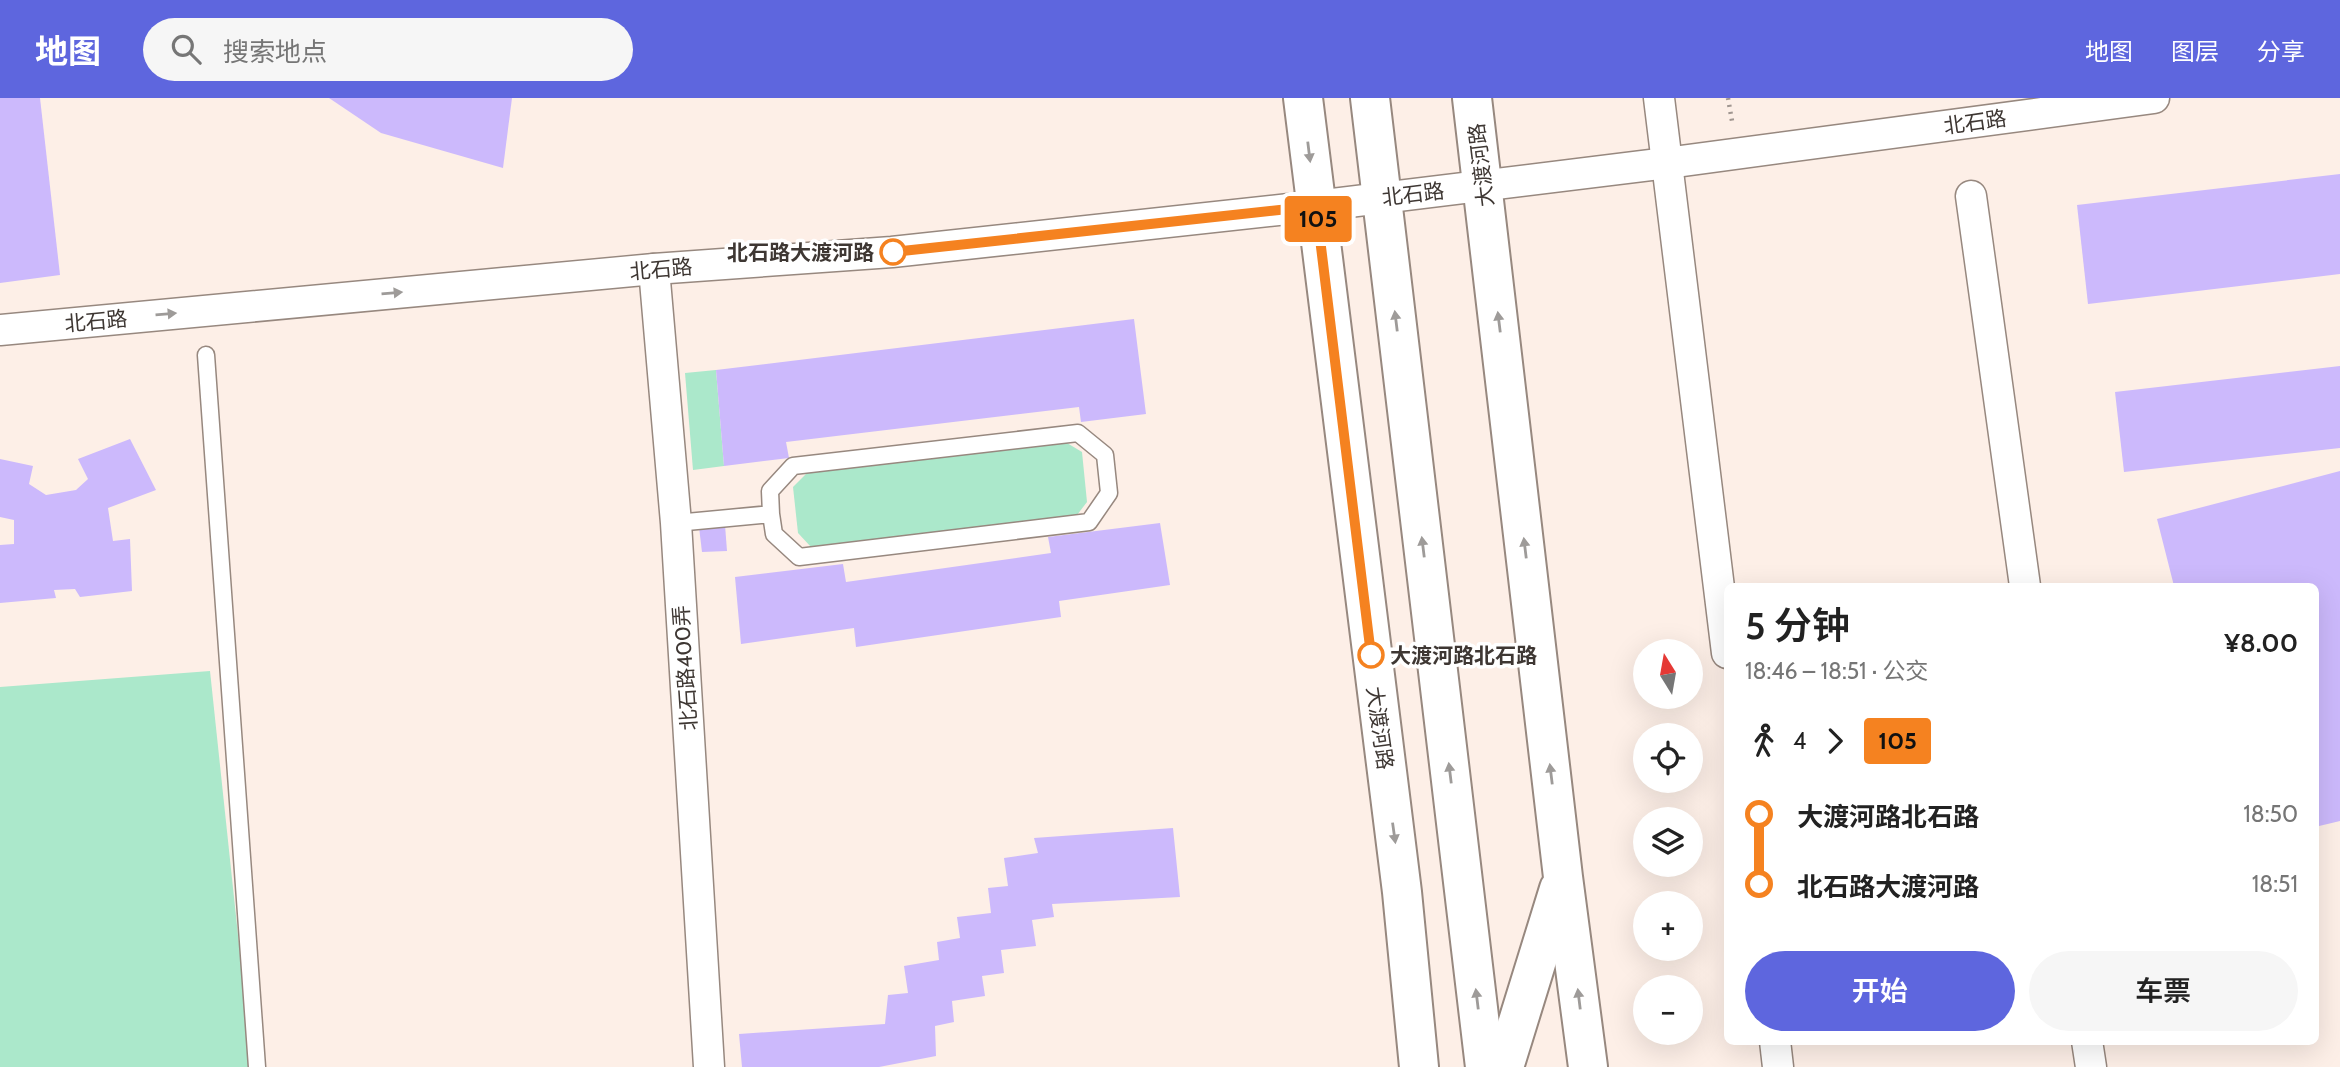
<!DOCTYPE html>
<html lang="zh">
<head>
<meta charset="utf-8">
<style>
	:root { --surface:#fff; --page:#f6f6f6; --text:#222; --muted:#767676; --accent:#5e66de }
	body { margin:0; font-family:Cabin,"Noto Sans SC",sans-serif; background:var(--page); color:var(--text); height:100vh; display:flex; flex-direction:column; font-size:26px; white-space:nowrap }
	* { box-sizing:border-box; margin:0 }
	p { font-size:23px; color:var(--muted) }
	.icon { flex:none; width:38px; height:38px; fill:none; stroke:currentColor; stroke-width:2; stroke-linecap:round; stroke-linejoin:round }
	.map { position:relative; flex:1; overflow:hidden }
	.drawer { position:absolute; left:1724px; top:485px; width:595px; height:462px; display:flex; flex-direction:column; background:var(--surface); border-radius:10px; box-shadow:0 7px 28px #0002 }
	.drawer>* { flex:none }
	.badge { padding:0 14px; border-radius:5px; font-size:24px; line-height:46px }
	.needle { width:46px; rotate:349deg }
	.tools { position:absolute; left:1633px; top:541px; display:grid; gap:14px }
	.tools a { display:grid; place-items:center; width:70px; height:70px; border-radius:50%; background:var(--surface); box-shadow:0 7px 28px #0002; font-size:35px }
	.map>.badge { position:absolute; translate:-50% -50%; box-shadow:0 0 0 4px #fff }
	.legs { display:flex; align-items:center; gap:10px; height:77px; padding:0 21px; font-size:23px }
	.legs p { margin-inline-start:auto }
	.summary { display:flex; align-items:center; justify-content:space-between; height:119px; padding:0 21px }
	h1 { font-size:38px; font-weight:600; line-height:52px }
	.primary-button { display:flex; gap:14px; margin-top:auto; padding:14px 21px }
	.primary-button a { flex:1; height:80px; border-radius:42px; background:var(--accent); color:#fff; font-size:28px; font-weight:600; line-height:80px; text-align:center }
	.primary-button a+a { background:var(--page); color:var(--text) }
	ul { padding:0 21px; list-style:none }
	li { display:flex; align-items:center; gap:24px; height:70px; font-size:26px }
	li i { display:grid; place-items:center; width:10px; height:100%; margin:0 9px; background:currentColor }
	li i::after { content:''; width:18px; height:18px; margin:-9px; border:5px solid; border-radius:50%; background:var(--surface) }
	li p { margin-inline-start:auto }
	li:first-child i { background:linear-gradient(#0000 50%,currentColor 0) }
	li:last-child i { background:linear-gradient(currentColor 50%,#0000 0) }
	header { display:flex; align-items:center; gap:42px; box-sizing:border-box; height:98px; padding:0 35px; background:var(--accent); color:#fff }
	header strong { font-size:33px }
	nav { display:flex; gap:38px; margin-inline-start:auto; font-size:24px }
	.search { width:490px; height:63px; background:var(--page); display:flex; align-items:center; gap:18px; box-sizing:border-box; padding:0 24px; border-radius:38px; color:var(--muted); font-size:26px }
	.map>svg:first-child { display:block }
	.green { fill:#abe8cb }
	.building { fill:#ccb9fc }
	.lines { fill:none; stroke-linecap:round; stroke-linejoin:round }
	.service-casing { stroke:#97887f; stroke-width:19 }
	.minor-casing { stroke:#97887f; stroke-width:33 }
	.secondary-casing { stroke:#97887f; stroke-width:42 }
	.path { stroke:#a09690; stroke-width:4.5; stroke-dasharray:2 5; stroke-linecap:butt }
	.service { stroke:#fff; stroke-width:16 }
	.minor { stroke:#fff; stroke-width:30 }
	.secondary { stroke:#fff; stroke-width:38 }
	.oneway { fill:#9e9b99 }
	.line-1-casing { stroke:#fff; stroke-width:16 }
	.line-1 { stroke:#f58220; stroke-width:10 }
	.stop-1-dot { fill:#fff; stroke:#f58220; stroke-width:3.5 }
	.labels { text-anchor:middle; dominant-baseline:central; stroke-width:7; stroke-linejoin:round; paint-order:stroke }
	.street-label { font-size:21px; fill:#3e3733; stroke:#fff }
	.stop-label { font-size:21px; font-weight:bold; fill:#3e3733; stroke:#fff; text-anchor:end }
</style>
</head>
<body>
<header>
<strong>地图</strong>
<div class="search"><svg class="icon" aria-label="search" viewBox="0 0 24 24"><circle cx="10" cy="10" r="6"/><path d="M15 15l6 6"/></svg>搜索地点</div>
<nav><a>地图</a><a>图层</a><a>分享</a></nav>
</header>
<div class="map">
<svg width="2340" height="969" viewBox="0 0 2340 969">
	<rect width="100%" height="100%" fill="#fdefe7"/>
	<g class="green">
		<polygon points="716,272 724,368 693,372 685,275"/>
		<polygon points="1067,345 1082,354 1087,404 1077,417 811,449 798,435 793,389 808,374"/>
		<polygon points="210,573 252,969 0,969 0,589"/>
	</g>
	<g class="building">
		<polygon points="0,0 40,0 60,177 0,185"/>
		<polygon points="329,0 512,0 503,70 381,35"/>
		<polygon points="2340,76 2340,176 2088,206 2077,107"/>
		<polygon points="1134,221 1146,316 1081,324 1079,309 786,344 789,360 724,368 716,272"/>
		<polygon points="2340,268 2340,350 2124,374 2115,294"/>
		<polygon points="130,341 156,392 108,410 113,443 130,441 132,493 80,499 75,491 54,492 56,500 0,505 0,447 14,446 14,422 0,419 0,361 33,368 29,386 46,397 76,392 88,381 78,361"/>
		<polygon points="2340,373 2340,723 2315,729 2315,488 2174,488 2157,421"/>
		<polygon points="1160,425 1170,487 1059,503 1061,519 856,549 854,530 741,546 735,479 843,466 846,484 1051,455 1048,439"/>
		<polygon points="725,427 727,453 702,454 699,429"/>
		<polygon points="1173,730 1180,799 1052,806 1054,819 1032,822 1036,848 1001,852 1004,875 982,878 985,898 952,903 954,924 935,928 936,958 879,969 742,969 739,936 885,926 888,897 908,895 904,868 939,862 937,844 960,840 957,819 991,815 988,790 1008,788 1004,760 1038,755 1034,740"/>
	</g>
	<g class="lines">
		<defs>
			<g id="service">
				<polyline points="206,257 257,969"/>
				<polyline points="676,425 771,416 774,436 799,459 1089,424 1109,395 1105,357 1078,335 793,368 770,393 771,416"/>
			</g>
			<g id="minor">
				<polyline points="1659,0 1727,555"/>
				<polyline points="1971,98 2025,488"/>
				<polyline points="654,171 676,425 709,969"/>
				<polyline points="0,232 654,171 892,154 1316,108 1667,65 2154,0"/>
				<polyline points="1775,943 1778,969"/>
				<polyline points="2087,943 2091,969"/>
			</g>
			<g id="secondary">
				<polyline points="1303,0 1402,794 1419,969"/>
				<polyline points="1370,0 1485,969"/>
				<polyline points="1472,0 1563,779 1588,969"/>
				<polyline points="1504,969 1559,791"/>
			</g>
		</defs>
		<use href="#service" class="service-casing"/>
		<use href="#minor" class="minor-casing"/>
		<use href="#secondary" class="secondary-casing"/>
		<polyline class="path" points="1728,0 1732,23"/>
		<use href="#service" class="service"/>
		<use href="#minor" class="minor"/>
		<use href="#secondary" class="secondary"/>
	</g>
	<defs><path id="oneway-solid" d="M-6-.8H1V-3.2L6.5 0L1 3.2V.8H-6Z" transform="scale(1.75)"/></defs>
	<g class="oneway">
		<use href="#oneway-solid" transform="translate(1309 54) rotate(83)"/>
		<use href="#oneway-solid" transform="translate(392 195) rotate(-5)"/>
		<use href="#oneway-solid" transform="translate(166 216) rotate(-5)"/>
		<use href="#oneway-solid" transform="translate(1396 223) rotate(-97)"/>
		<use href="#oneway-solid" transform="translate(1499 224) rotate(-97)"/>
		<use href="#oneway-solid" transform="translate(1423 449) rotate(-97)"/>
		<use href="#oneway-solid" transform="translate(1525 450) rotate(-97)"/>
		<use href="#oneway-solid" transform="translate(1450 675) rotate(-97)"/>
		<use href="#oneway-solid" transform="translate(1551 676) rotate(-97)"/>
		<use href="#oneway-solid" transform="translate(1394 735) rotate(82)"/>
		<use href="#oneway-solid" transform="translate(1477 901) rotate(-97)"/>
		<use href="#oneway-solid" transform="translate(1579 901) rotate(-97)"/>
	</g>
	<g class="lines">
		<defs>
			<polyline id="line-1" points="893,154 1316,108 1371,557"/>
		</defs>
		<use href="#line-1" class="line-1-casing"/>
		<use href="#line-1" class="line-1"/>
	</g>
	<g class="stop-1-dot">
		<circle cx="893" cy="154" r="12"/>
		<circle cx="1371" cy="557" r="12"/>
	</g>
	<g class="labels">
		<g class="street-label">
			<text transform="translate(1975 24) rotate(-8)">北石路</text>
			<text transform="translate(1481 67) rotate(-97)">大渡河路</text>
			<text transform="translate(1413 96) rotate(-7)">北石路</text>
			<text transform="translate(661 171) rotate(-5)">北石路</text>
			<text transform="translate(96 223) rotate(-5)">北石路</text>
			<text transform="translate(685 570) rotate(-94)">北石路400弄</text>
			<text transform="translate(1380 630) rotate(82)">大渡河路</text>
		</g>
		<g class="stop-label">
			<text x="874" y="154">北石路大渡河路</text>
			<text x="1390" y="557" text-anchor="start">大渡河路北石路</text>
		</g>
	</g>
</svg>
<div class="tools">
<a><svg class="needle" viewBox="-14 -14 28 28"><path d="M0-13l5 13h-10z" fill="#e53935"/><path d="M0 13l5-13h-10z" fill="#767676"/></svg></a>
<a><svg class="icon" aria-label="locate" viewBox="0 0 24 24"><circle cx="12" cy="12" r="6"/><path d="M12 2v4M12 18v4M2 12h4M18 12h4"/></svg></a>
<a><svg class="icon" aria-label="layers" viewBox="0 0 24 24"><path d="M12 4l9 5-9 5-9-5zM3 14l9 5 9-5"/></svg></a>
<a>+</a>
<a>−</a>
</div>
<b class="badge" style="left:1318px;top:121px;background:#f58220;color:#111">105</b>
<section class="drawer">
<div class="summary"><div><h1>5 分钟</h1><p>18:46 – 18:51 · 公交</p></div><b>¥8.00</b></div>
<div class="legs"><svg class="icon" aria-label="walk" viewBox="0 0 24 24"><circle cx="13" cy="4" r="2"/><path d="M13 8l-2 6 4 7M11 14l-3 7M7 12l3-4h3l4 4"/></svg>4<svg class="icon" aria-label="forward" viewBox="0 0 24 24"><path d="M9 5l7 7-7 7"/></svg><b class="badge" style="background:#f58220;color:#111">105</b></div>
<ul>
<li><i style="color:#f58220"></i><b>大渡河路北石路</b><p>18:50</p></li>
<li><i style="color:#f58220"></i><b>北石路大渡河路</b><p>18:51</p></li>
</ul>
<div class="primary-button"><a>开始</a><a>车票</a></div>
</section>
</div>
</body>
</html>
